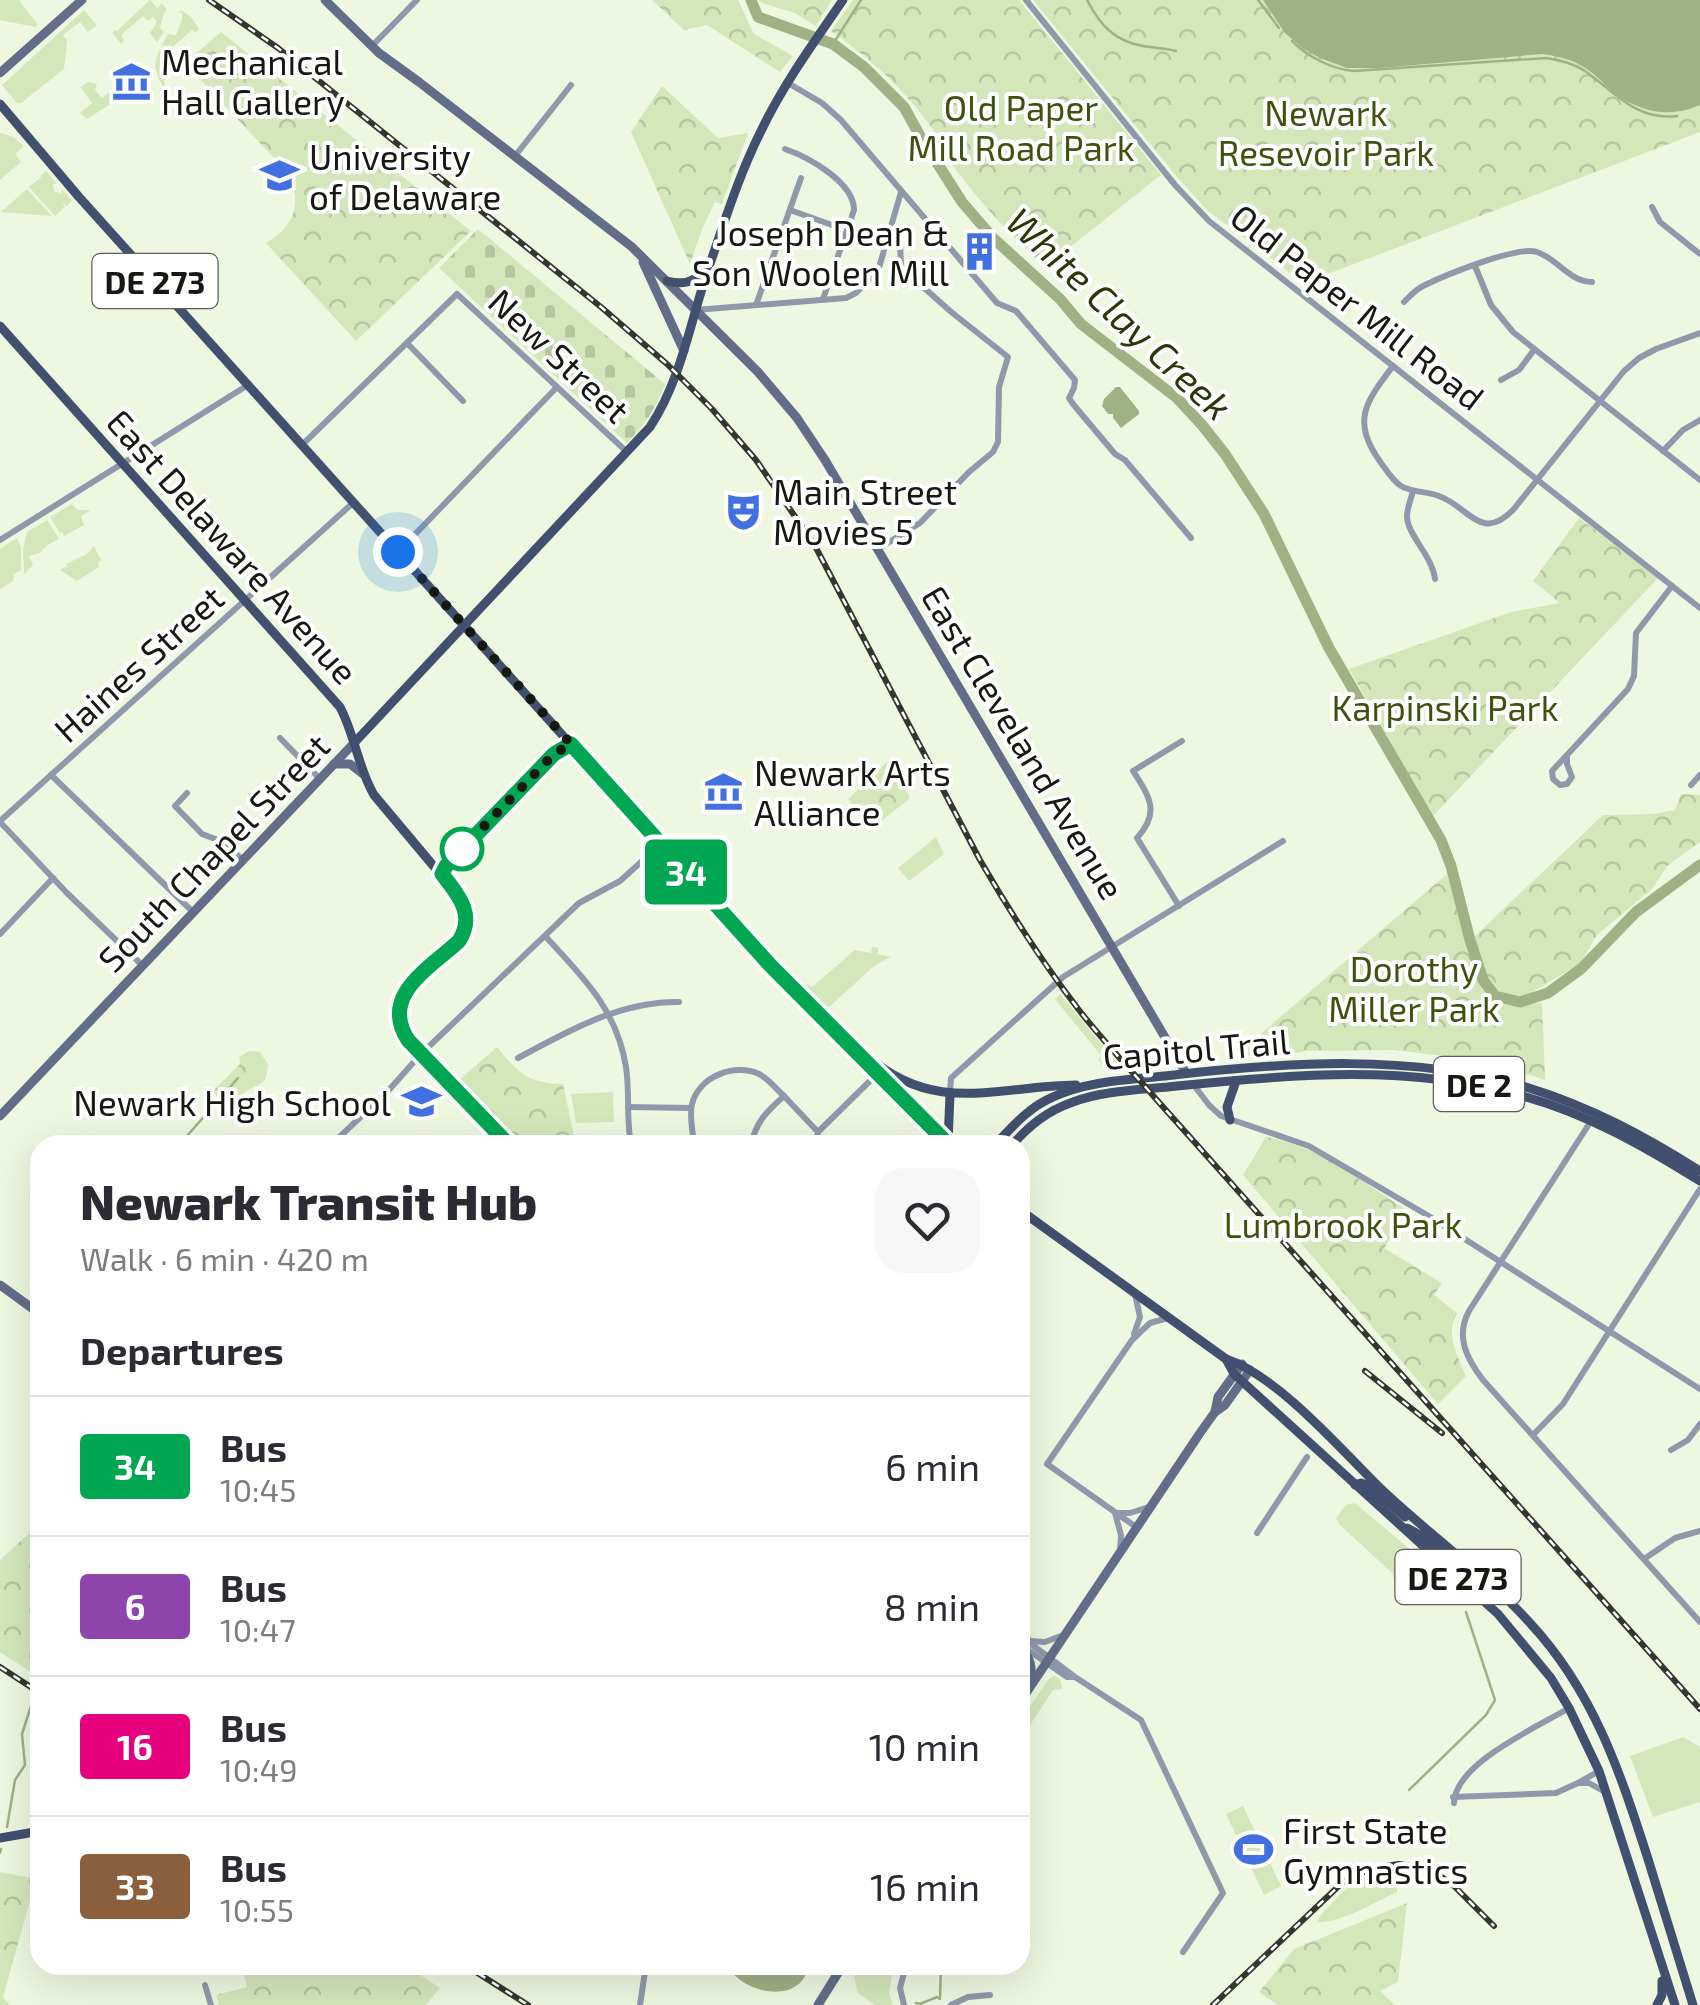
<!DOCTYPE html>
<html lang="en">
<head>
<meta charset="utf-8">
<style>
	:root { --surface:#fff; --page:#f7f7f7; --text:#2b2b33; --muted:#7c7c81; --line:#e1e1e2 }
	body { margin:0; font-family:"Exo 2",sans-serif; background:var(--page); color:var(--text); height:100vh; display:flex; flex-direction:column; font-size:38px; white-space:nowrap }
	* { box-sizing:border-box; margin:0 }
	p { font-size:32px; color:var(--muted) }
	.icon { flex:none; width:55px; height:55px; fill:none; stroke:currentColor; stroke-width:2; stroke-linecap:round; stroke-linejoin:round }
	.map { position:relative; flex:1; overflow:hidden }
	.drawer { position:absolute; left:30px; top:1135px; width:1000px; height:840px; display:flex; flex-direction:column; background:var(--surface); border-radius:30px; box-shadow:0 10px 40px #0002 }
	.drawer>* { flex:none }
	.badge { padding:0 20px; border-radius:8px; font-size:35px; line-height:65px }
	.you { position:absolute; width:50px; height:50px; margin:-25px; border:8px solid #fff; border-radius:50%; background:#1a73e8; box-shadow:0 0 0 15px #1a73e833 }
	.map>.badge { position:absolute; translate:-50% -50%; box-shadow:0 0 0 5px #fff }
	h2 { padding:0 50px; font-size:38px; line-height:90px }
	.round { display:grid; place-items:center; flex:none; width:105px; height:105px; border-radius:30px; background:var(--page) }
	.overview { display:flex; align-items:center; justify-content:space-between; height:170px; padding:0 50px }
	h1 { font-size:48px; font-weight:800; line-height:75px }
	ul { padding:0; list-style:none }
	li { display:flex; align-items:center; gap:30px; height:140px; padding:0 50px; border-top:2px solid var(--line) }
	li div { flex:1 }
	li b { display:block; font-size:38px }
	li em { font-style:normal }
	li .badge { min-width:110px; font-weight:700; text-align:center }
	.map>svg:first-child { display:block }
	.green { fill:#d4e7bb }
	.forest { fill:url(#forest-crowns) }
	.cemetery { fill:url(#cemetery-stones) }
	.water { fill:#9fb185 }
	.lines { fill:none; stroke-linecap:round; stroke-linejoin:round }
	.stream { stroke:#9fb185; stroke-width:2.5 }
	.river { stroke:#9fb185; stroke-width:11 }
	.street { stroke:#9099ac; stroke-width:6 }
	.secondary { stroke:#626e89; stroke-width:9 }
	.primary { stroke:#41506f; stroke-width:9 }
	.rail-casing { stroke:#33372d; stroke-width:6 }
	.rail { stroke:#fff; stroke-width:2.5; stroke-dasharray:8; stroke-linecap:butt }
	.line-casing { stroke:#fff; stroke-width:22 }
	.line { stroke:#00a651; stroke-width:15 }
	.walk { stroke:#161911; stroke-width:10; stroke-dasharray:0 18 }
	.stop-dot { fill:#fff; stroke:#00a651; stroke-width:5 }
	.labels { text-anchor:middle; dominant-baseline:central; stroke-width:8; stroke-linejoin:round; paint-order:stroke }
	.shield { fill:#fff; stroke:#5c5e58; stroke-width:2.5 }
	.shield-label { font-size:32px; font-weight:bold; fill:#161911 }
	.poi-label { font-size:35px; fill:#161911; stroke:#fff; text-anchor:start }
	.park-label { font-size:35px; fill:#3d520d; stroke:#fff }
	.street-label { font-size:35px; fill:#161911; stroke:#fff }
	.water-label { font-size:38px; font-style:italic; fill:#293905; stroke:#fff }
</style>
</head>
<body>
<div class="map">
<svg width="1700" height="2005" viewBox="0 0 1700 2005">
	<defs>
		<pattern id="forest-crowns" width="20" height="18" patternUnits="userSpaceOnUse" patternTransform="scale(2.5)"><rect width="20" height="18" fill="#d4e7bb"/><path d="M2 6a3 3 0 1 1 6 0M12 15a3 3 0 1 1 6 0" fill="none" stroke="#b5c6a0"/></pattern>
		<pattern id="cemetery-stones" width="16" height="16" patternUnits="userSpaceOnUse" patternTransform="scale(2.5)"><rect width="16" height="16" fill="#d4e7bb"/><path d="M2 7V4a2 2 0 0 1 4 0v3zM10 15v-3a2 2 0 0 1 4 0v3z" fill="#b5c6a0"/></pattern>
	</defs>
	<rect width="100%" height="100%" fill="#eef8e0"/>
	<g class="green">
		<polygon points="0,0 19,0 38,25 35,27 0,20"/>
		<polygon points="150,0 157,8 162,3 167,10 164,13 160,28 164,32 157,42 150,33 157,22 153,17 148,21 143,16 121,35 124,41 121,44 112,32 115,30 117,31"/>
		<polygon points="84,10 97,25 88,32 80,22 63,35 67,40 64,69 21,103 17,103 2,85"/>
		<path d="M182 11 191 17 199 29 196 33 192 30 167 52 171 57H168C155 67 166 81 167 94 150 64 153 63 168 34L176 35 182 20V13L177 12Z"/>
		<polygon points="88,82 97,84 95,90 102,98 117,86 120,98 87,119 80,113 92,103 80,87"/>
		<polygon points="0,133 13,137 24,146 15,154 21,162 0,180"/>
		<polygon points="46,171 57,184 53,184 54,191 61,194 62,189 72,201 67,206 62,203 65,207 55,216 29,187 40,178 43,180 40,176"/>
		<polygon points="27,189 51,215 51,216 1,212"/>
		<polygon points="72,504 78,510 88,510 90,513 87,512 81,516 84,525 64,536 62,532 60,533 50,517"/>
		<polygon points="47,520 59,539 49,544 39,553 29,556 33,565 24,574 23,549 27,532"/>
		<polygon points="17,538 21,547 21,570 14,574 13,581 0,589 0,549"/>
		<polygon points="94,546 101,560 98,562 99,567 77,581 60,570 67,566 66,564 87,554"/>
		<polygon points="936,837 944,854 909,881 898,868"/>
		<polygon points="872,947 878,948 878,954 891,957 874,966 827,1009 805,987 807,984 812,987 855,950 871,953"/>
		<polygon points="1060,994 1123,1070 1105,1070 1098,1059 1101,1056 1099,1053 1055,999"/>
		<polygon points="613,1092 614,1122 576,1123 571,1094"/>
		<path d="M1355 1503 1413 1552C1408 1566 1410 1583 1398 1590L1392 1573 1339 1524 1336 1518 1346 1505Z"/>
		<polygon points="1053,1676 1056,1676 1061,1681 1062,1689 1053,1690 1020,1740 1020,1721 1048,1680"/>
		<polygon points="1683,1737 1700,1747 1700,1802 1653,1817 1630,1756"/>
		<polygon points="1243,1806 1281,1886 1264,1895 1226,1814"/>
		<path d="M1397 1871V1892C1375 1902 1340 1924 1317 1922 1321 1914 1326 1909 1332 1903 1354 1880 1365 1873 1397 1871Z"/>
		<path d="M857 1965H894L889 1993 893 2005H875L858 1993C856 1984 852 1973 857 1965Z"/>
	</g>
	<g class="forest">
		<polygon points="652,0 738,0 754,34 793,56 780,72 707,25 684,30"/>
		<polygon points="759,0 832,0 816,26 795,13 762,3"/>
		<path d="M853 0H1019L1161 175 1045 267C1014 239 985 208 960 175 948 161 942 143 932 128 902 87 872 60 831 31Z"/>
		<polygon points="1033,0 1700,0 1700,132 1320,277 1309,287 1208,211 1177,177"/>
		<path d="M221 32 471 231 356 341 266 243C294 226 303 204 288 173L185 63Z"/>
		<polygon points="662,86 718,138 748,133 722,204 715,202 702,229 690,264 631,132"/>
		<polygon points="1579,518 1659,577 1433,816 1392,751 1369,704 1349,669 1511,612 1560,603 1533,581"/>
		<path d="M887 762 895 765 910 798 878 824C862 823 857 810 848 799Z"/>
		<polygon points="1681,794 1700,795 1700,842 1668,865 1652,889 1597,935 1581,963 1524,997 1504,997 1488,986 1474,937 1603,815 1653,814 1675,810"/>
		<polygon points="1447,874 1483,989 1499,1005 1542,1003 1545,1080 1486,1061 1393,1050 1306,1051 1274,1058 1237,1054"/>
		<path d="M497 1047C518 1073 529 1084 563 1084L576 1145H517L457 1082Z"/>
		<path d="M249 1051 260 1052 268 1064C266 1088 263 1080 247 1091 236 1098 237 1101 223 1105L213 1091 240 1064 239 1057Z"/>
		<path d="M1266 1137C1318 1145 1364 1183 1408 1211L1384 1248 1442 1283 1434 1295 1457 1313C1445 1334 1457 1355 1466 1376L1438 1404 1243 1175Z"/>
		<polygon points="40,1523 40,1678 0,1652 0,1560"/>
		<polygon points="0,1872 36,1879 3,1997 10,2005 0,2005"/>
		<polygon points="1407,1903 1398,1982 1380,1991 1395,2005 1278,2005 1259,1992 1294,1949"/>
		<polygon points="241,1965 405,1965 440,1988 426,2005 219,2005 216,1995 247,1987"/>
	</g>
	<path class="cemetery" d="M478 229 665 384C657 407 644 426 627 443L439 268Z"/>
	<g class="water">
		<path d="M1263 0H1700V105C1671 118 1643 113 1617 95 1605 86 1595 72 1580 65 1568 58 1555 56 1542 54L1380 68H1347L1320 58 1302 48 1285 33Z"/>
		<polygon points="1116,387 1120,387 1139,411 1139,414 1121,428 1113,418 1113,414 1108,414 1102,406 1104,399"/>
		<path d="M727 1965H806L808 1969C798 2005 742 1994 727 1965Z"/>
	</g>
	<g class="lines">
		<g class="stream">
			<path d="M1087 0C1100 25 1114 41 1143 46 1154 48 1165 48 1176 51"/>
			<polyline points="1258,0 1279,28"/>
			<path d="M1292 41C1308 57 1331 69 1354 71L1546 58C1560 60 1573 63 1585 71 1615 92 1636 121 1677 116"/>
			<polyline points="833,44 861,0"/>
			<polyline points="179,1145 238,1078"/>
			<polyline points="1409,1790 1486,1715 1495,1700 1466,1612"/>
			<polyline points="7,1827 15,1780 25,1765 22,1734 31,1706"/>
			<polyline points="0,1853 1,1849"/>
			<polyline points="916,2003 920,2004 937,1997 940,1999 941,1965"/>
		</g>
		<polyline class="river" points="751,0 758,17 833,44 864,67 904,107 920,136 962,202 993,238 1060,299 1081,324 1177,398 1202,425 1225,454 1264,514 1329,648 1441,840 1451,866 1470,940 1483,980 1495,996 1520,1002 1548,993 1582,968 1636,912 1700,865"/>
		<g class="street">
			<polyline points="1026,0 1175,185 1209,221 1700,608"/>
			<polyline points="372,46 417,0"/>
			<polyline points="788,83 822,103 841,120 997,303 1016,311 1075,380 1074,388 1069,398 1073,404 1115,454 1125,460 1191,538"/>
			<path d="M785 149C808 157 854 182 854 210L823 299"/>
			<polyline points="515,156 571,85"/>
			<polyline points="1652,207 1660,222 1700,254"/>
			<polyline points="790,210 832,225"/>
			<polyline points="1475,266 1491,305 1513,332 1700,480"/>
			<path d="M1404 302C1410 296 1415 290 1423 286 1443 276 1518 245 1537 252 1558 259 1568 281 1592 282"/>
			<polyline points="756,305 801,178"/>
			<polyline points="695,310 846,298 856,293 878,271 901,192"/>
			<polyline points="407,343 463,401"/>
			<path d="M1393 366C1365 403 1351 421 1381 463 1387 471 1393 481 1401 486 1413 493 1427 491 1439 496 1468 506 1481 543 1513 510L1624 371 1639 358 1656 349 1700 333"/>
			<polyline points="1501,380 1519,370 1534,350"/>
			<polyline points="302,445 457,294 627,452"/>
			<polyline points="1663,451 1683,430 1700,420"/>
			<path d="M1413 491C1411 499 1407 508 1407 516 1407 535 1432 555 1435 579"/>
			<polyline points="0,540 248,385"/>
			<polyline points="878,549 920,523 969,472 993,452 998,442 999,387 1008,357 950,311 903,269 901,265 900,245 888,237"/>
			<polyline points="398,552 557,387"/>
			<polyline points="280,738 320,779"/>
			<polyline points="1567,755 1567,764 1572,777 1567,784 1560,785 1553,779 1552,771 1567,755 1628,689 1634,676 1636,633 1672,586"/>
			<polyline points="51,775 193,912"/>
			<polyline points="1691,785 1700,775"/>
			<polyline points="187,793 175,806 202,834 223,842 243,860"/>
			<polyline points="0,821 354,502"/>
			<polyline points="0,822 67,893 143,966"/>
			<polyline points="442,874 451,860 554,754 571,744"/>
			<path d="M1179 906 1137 838C1161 812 1149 796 1133 771L1182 741"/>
			<polyline points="0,934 53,878"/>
			<path d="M546 937C583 977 617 1010 626 1067 630 1093 626 1119 631 1145"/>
			<path d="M518 1058C568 1031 620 1001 679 1002"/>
			<polyline points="1193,1084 1209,1105 1221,1116 1309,1146 1427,1215 1700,1389"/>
			<polyline points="950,1093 951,1078 1063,977 1283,841"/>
			<polyline points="628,1107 691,1108"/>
			<path d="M1591 1121 1469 1311C1455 1337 1467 1359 1483 1380L1700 1622"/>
			<polyline points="331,1145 388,1091 421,1054 579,903 620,881 661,844"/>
			<path d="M694 1145C693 1132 689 1116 692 1104 699 1076 735 1063 759 1074 769 1079 776 1089 784 1096"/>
			<path d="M751 1145C756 1122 766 1112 784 1096L818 1132"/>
			<polyline points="815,1145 818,1132 877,1074"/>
			<polyline points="1134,1334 1140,1317 1135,1294"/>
			<polyline points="1533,1435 1563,1404 1700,1189"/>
			<polyline points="1671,1450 1688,1440 1700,1424"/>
			<polyline points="1136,1527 1047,1464 1132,1340 1150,1323 1168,1318"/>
			<polyline points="1257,1533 1307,1457"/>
			<polyline points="1120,1550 1121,1535 1115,1513 1130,1513 1149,1507"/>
			<polyline points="1644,1559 1675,1538 1700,1531"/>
			<polyline points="1029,1640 1031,1644 1075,1677 1141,1720 1223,1893 1183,1952"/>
			<polyline points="1030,1641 1045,1642 1066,1634"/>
			<polyline points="1021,1645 1067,1677 1074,1677"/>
			<polyline points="1599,1771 1578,1783 1589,1783 1605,1792"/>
			<polyline points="1453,1797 1556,1793 1578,1783"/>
			<path d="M1454 1803C1455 1763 1538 1727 1569 1708"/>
			<polyline points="205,1985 211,2005"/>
			<polyline points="640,2005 646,1965"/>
			<polyline points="904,2005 900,1988 906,1965"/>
			<polyline points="951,2005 968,1997 990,1995"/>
		</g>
		<g class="secondary">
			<polyline points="325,0 379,53 419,82 632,247 758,372 797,418 825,460 1186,1073"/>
			<polyline points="0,73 82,0"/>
			<polyline points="643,262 684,351"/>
			<polyline points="334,764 350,764 363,774"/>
			<polyline points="0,1116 355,742"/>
			<polyline points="0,1285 40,1314"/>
			<polyline points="1215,1412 1218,1397 1242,1364"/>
			<path d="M1020 1645C1030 1658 1034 1667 1029 1683"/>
			<polyline points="1020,1702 1200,1433 1215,1412 1225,1405 1250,1370"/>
			<polyline points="818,2005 843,1965"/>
		</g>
		<g class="primary">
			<polyline points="0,104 79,197 733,925 770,965 949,1145"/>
			<path d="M667 281C682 285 693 283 704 271"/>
			<path d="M0 326 340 707C355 735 358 768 374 795L462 900C491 966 351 976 416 1049L509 1145"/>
			<path d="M355 742 650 427C683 377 691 316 711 261 726 217 740 173 761 131 783 85 814 42 843 0"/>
			<path d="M867 1056C936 1116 997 1086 1076 1085"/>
			<polyline points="1230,1120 1227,1107 1236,1081"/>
			<polyline points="948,1143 950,1094"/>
			<path d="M995 1145C1012 1127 1029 1107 1053 1097 1088 1081 1127 1080 1165 1076 1285 1062 1412 1053 1529 1088 1591 1107 1646 1137 1700 1171"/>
			<path d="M1012 1145C1030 1125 1047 1111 1073 1102 1105 1090 1143 1090 1177 1086 1293 1074 1410 1064 1523 1096 1588 1114 1644 1146 1700 1181"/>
			<path d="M1020 1210 1226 1359C1276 1375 1339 1447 1377 1485 1426 1533 1484 1572 1530 1623 1594 1692 1620 1772 1648 1859 1663 1908 1678 1956 1693 2005"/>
			<polyline points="1226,1359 1234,1374 1498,1614 1551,1678 1569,1708 1599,1771 1675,2005"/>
			<polyline points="1355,1485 1361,1483 1369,1486 1405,1517"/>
			<polyline points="1407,1528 1422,1536 1454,1563 1460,1559"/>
			<polyline points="0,1838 40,1831"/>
			<polyline points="1657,2005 1662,1995 1662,1981"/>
		</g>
		<defs>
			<g id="rail">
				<path d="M209 0 278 48 601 307 667 364 712 409 756 460 814 544 980 860C1010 912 1042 962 1079 1010 1103 1041 1130 1069 1156 1099L1700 1709"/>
				<polyline points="1365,1371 1442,1433"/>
				<polyline points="0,1667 40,1693"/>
				<polyline points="465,1965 528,2005"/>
				<polyline points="1213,2005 1343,1882 1372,1868 1399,1864 1432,1870 1454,1886 1494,1926"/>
			</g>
		</defs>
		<use href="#rail" class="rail-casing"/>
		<use href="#rail" class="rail"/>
	</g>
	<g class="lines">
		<defs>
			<path id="line" d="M509 1145 408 1040C379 995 430 968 459 941 476 914 458 895 442 874L446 866 554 754 571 744 770 965 949 1145"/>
		</defs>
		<use href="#line" class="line-casing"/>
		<use href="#line" class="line"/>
		<polyline class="walk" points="398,552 571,744 554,754 462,849"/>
	</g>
	<defs>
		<symbol id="museum-bare" viewBox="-9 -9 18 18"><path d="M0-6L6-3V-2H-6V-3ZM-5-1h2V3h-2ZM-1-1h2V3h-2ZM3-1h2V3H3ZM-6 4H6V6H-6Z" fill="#4370e1" stroke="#fff" stroke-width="2.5" paint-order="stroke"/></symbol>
		<symbol id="university-bare" viewBox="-9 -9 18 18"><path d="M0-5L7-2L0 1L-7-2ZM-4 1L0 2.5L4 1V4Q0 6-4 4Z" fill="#4370e1" stroke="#fff" stroke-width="2.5" paint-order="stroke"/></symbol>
		<symbol id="building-bare" viewBox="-9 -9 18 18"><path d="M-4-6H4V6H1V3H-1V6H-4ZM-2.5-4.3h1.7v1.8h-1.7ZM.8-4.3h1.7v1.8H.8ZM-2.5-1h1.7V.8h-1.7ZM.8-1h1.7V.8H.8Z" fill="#4370e1" stroke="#fff" stroke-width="2.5" paint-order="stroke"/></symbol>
		<symbol id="theatre-bare" viewBox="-9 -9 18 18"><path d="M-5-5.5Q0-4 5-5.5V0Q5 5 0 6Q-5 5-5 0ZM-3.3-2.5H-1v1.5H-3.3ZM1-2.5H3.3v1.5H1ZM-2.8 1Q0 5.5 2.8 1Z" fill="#4370e1" stroke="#fff" stroke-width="2.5" paint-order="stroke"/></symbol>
		<symbol id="school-bare" viewBox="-9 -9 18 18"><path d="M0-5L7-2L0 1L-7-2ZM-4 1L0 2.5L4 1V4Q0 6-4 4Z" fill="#4370e1" stroke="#fff" stroke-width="2.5" paint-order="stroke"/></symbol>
		<symbol id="stadium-bare" viewBox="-9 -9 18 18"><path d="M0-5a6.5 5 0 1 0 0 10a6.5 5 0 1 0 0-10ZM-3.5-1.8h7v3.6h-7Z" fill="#4370e1" stroke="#fff" stroke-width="2.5" paint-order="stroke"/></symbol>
	</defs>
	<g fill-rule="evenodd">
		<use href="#museum-bare" x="104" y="54" width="55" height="55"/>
		<use href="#university-bare" x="252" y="148" width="55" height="55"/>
		<use href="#building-bare" x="952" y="224" width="55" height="55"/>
		<use href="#theatre-bare" x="716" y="484" width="55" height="55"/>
		<use href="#museum-bare" x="696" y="764" width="55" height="55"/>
		<use href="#school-bare" x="394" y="1074" width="55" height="55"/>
		<use href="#stadium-bare" x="1226" y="1822" width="55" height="55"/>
	</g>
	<circle class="stop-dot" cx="462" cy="849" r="20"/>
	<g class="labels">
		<g class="shield">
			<rect x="92.5" y="254" width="125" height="54" rx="8"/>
			<rect x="1434" y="1057" width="90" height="54" rx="8"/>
			<rect x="1395.5" y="1550" width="125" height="54" rx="8"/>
		</g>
		<g class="shield-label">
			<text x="155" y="281">DE 273</text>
			<text x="1479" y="1084">DE 2</text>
			<text x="1458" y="1577">DE 273</text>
		</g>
		<g class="poi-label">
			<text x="161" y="61">Mechanical<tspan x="161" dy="40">Hall Gallery</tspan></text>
			<text x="309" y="156">University<tspan x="309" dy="40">of Delaware</tspan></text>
			<text x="949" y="232" text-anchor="end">Joseph Dean &amp;<tspan x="949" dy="40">Son Woolen Mill</tspan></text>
			<text x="773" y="491">Main Street<tspan x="773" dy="40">Movies 5</tspan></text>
			<text x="754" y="772">Newark Arts<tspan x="754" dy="40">Alliance</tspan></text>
			<text x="391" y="1102" text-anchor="end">Newark High School</text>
			<text x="1283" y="1830">First State<tspan x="1283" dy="40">Gymnastics</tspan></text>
		</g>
		<g class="park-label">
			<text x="1021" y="107">Old Paper<tspan x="1021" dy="40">Mill Road Park</tspan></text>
			<text x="1326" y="112">Newark<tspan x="1326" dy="40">Resevoir Park</tspan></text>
			<text x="1445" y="707">Karpinski Park</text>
			<text x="1414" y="968">Dorothy<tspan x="1414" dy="40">Miller Park</tspan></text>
			<text x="1343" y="1224">Lumbrook Park</text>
		</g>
		<g class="street-label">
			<text transform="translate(1358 306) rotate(38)">Old Paper Mill Road</text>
			<text transform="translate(560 355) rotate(43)">New Street</text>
			<text transform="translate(233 546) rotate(48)">East Delaware Avenue</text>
			<text transform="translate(138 663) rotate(-42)">Haines Street</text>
			<text transform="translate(1024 742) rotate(59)">East Cleveland Avenue</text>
			<text transform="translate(213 852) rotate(-46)">South Chapel Street</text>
			<text transform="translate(1196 1048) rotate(-5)">Capitol Trail</text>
		</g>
		<g class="water-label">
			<text transform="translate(1120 313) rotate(43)">White Clay Creek</text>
		</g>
	</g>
</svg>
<div class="you" style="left:398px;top:552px"></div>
<b class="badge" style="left:686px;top:872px;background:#00a651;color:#fff">34</b>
<section class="drawer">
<div class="overview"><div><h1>Newark Transit Hub</h1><p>Walk · 6 min · 420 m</p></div><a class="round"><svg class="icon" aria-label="heart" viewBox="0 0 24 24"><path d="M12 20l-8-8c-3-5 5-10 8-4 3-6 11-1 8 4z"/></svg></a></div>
<h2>Departures</h2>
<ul>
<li><span class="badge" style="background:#00a651;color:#fff">34</span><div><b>Bus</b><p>10:45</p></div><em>6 min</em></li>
<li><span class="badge" style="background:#8e44ad;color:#fff">6</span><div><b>Bus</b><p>10:47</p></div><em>8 min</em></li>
<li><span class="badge" style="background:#e6007e;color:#fff">16</span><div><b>Bus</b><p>10:49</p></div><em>10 min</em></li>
<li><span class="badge" style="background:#8b5e3c;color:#fff">33</span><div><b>Bus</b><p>10:55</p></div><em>16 min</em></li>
</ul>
</section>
</div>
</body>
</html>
